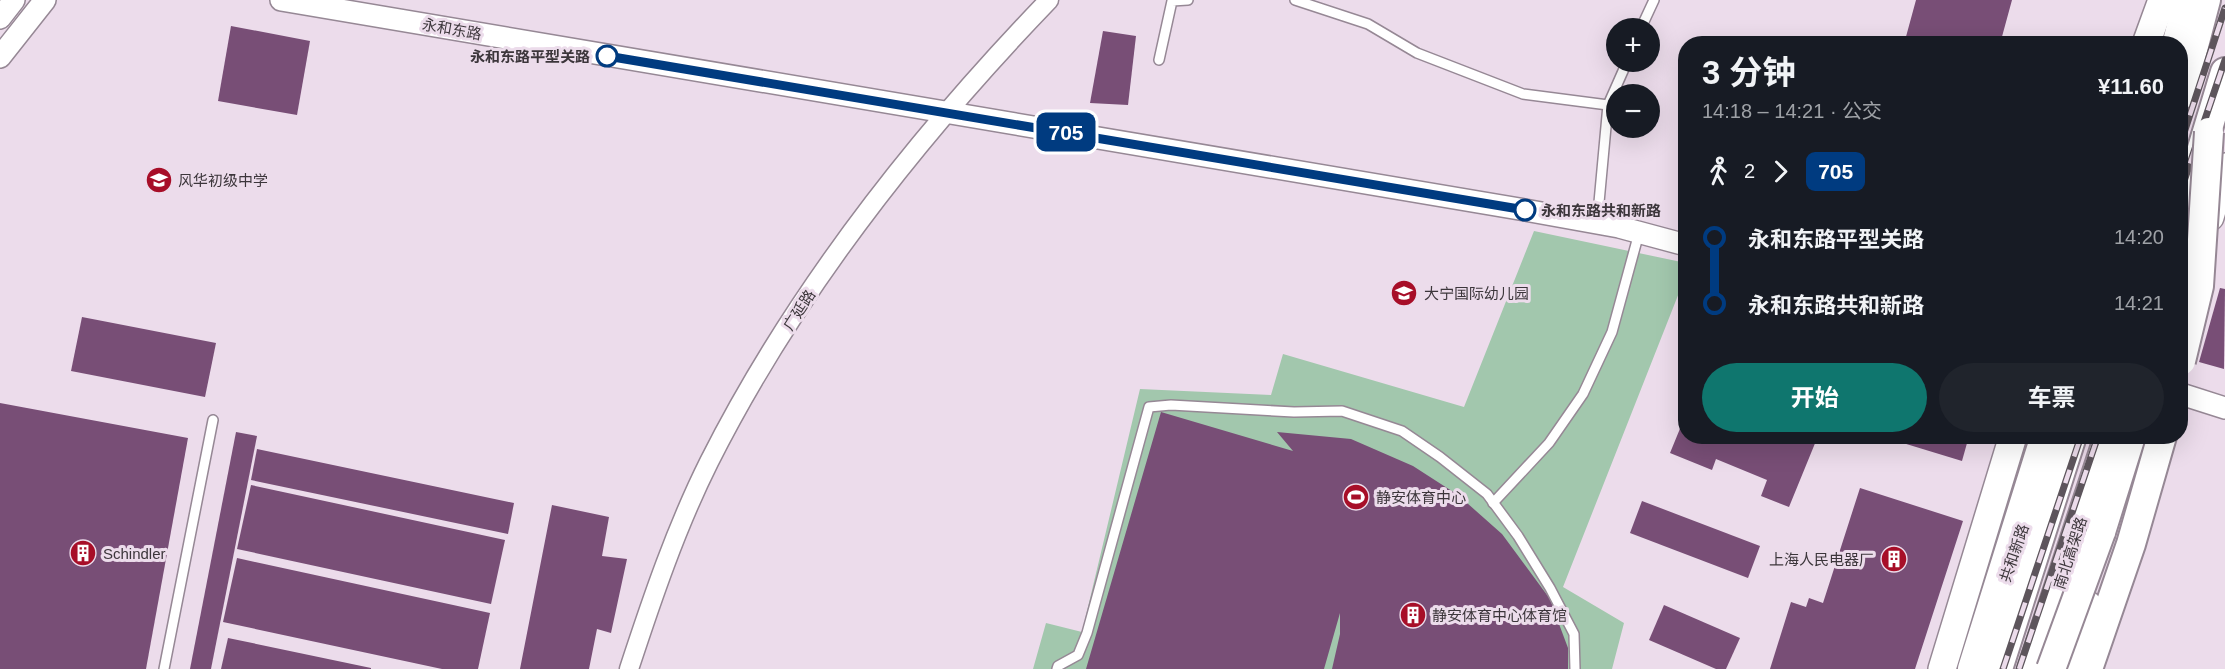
<!DOCTYPE html>
<html lang="zh">
<head>
<meta charset="utf-8">
<style>
	:root { --surface:#171b24; --page:#20242c; --text:#f1f3f6; --muted:#9ea1a6; --accent:#0f766e }
	body { margin:0; font-family:Helvetica,"Noto Sans SC",sans-serif; background:var(--page); color:var(--text); height:100vh; display:flex; flex-direction:column; font-size:22px; white-space:nowrap }
	* { box-sizing:border-box; margin:0 }
	p { font-size:20px; color:var(--muted) }
	.icon { flex:none; width:33px; height:33px; fill:none; stroke:currentColor; stroke-width:2; stroke-linecap:round; stroke-linejoin:round }
	.map { position:relative; flex:1; overflow:hidden }
	.panel { position:absolute; left:1678px; top:36px; width:510px; height:408px; display:flex; flex-direction:column; background:var(--surface); border-radius:24px; box-shadow:0 6px 24px #0002 }
	.panel>* { flex:none }
	.badge { padding:0 12px; border-radius:9px; font-size:21px; line-height:39px }
	.tools { position:absolute; left:1606px; top:18px; display:grid; gap:12px }
	.tools a { display:grid; place-items:center; width:54px; height:54px; border-radius:50%; background:var(--surface); box-shadow:0 6px 24px #0002; font-size:30px }
	.map>.badge { position:absolute; translate:-50% -50%; box-shadow:0 0 0 3px #fff }
	.legs { display:flex; align-items:center; gap:9px; height:66px; padding:0 24px; font-size:20px }
	.legs p { margin-inline-start:auto }
	.headline { display:flex; align-items:center; justify-content:space-between; height:102px; padding:0 24px }
	h1 { font-size:33px; font-weight:700; line-height:45px }
	.primary-button { display:flex; gap:12px; margin-top:auto; padding:12px 24px }
	.primary-button a { flex:1; height:69px; border-radius:36px; background:var(--accent); color:#fff; font-size:24px; font-weight:700; line-height:69px; text-align:center }
	.primary-button a+a { background:var(--page); color:var(--text) }
	ul { padding:0 24px; list-style:none }
	li { display:flex; align-items:center; gap:21px; height:66px; font-size:22px }
	li i { display:grid; place-items:center; width:9px; height:100%; margin:0 8px; background:currentColor }
	li i::after { content:''; width:15px; height:15px; margin:-8px; border:4px solid; border-radius:50%; background:var(--surface) }
	li p { margin-inline-start:auto }
	li:first-child i { background:linear-gradient(#0000 50%,currentColor 0) }
	li:last-child i { background:linear-gradient(currentColor 50%,#0000 0) }
	.map>svg:first-child { display:block }
	.green { fill:#a2c7ad }
	.building { fill:#784e76 }
	.lines { fill:none; stroke-linecap:round; stroke-linejoin:round }
	.service-casing { stroke:#968895; stroke-width:12 }
	.minor-casing { stroke:#968895; stroke-width:21 }
	.tertiary-casing { stroke:#968895; stroke-width:24 }
	.primary-casing { stroke:#968895; stroke-width:30 }
	.trunk-casing { stroke:#968895; stroke-width:32 }
	.service { stroke:#fff; stroke-width:9 }
	.minor { stroke:#fff; stroke-width:18 }
	.tertiary { stroke:#fff; stroke-width:21 }
	.primary { stroke:#fff; stroke-width:27 }
	.trunk { stroke:#fff; stroke-width:28 }
	.rail-casing { stroke:#5d555c; stroke-width:7 }
	.rail { stroke:#ecdceb; stroke-width:4.5; stroke-dasharray:14; stroke-linecap:butt }
	.trunk-bridge-casing { stroke:#968895; stroke-width:32; stroke-linecap:butt }
	.trunk-bridge { stroke:#fff; stroke-width:28 }
	.line-1-casing { stroke:#fff; stroke-width:14 }
	.line-1 { stroke:#003b80; stroke-width:9 }
	.stop-1-dot { fill:#fff; stroke:#003b80; stroke-width:3 }
	.labels { text-anchor:middle; dominant-baseline:central; stroke-width:6; stroke-linejoin:round; paint-order:stroke }
	.street-label { font-size:15px; fill:#3c363b; stroke:#ecdceb }
	.stop-label { font-size:15px; font-weight:bold; fill:#3c363b; stroke:#ecdceb; text-anchor:end }
	.poi-label { font-size:15px; fill:#3c363b; stroke:#ecdceb; text-anchor:start }
</style>
</head>
<body>
<div class="map">
<svg width="2225" height="669" viewBox="0 0 2225 669">
	<rect width="100%" height="100%" fill="#ecdceb"/>
	<polygon class="green" points="1534,231 1686,263 1686,275 1563,587 1624,623 1612,669 1033,669 1046,623 1082,632 1140,389 1271,395 1283,354 1464,407"/>
	<g class="building">
		<polygon points="1916,0 2012,0 2000,44 1904,44"/>
		<polygon points="231,26 310,41 297,115 218,101"/>
		<polygon points="1103,31 1136,36 1128,105 1090,103"/>
		<polygon points="2220,288 2225,289 2224,369 2199,362"/>
		<polygon points="82,317 216,343 205,397 71,371"/>
		<polygon points="0,403 188,438 146,669 0,669"/>
		<polygon points="1161,412 1293,451 1277,432 1351,439 1413,466 1458,495 1502,534 1550,599 1555,612 1559,613 1559,624 1568,648 1568,669 1332,669 1340,634 1340,613 1324,669 1086,669"/>
		<polygon points="1686,414 1686,436 1818,436 1789,507 1761,496 1767,480 1716,459 1712,470 1670,453"/>
		<polygon points="236,432 257,436 211,669 190,669"/>
		<polygon points="1880,436 1969,436 1962,461"/>
		<polygon points="257,449 514,503 508,534 251,480"/>
		<polygon points="251,485 505,540 491,604 237,549"/>
		<polygon points="1860,488 1963,521 1915,669 1770,669 1791,602 1806,607 1809,598 1823,603"/>
		<polygon points="1642,501 1760,546 1748,578 1630,533"/>
		<polygon points="552,505 609,517 602,556 627,559 611,633 597,629 589,669 520,669"/>
		<polygon points="237,558 490,613 478,669 442,669 223,622"/>
		<polygon points="1664,605 1740,638 1726,669 1716,669 1649,640"/>
		<polygon points="228,638 371,668 371,669 221,669"/>
	</g>
	<g class="lines">
		<defs>
			<g id="service">
				<polyline points="1295,0 1368,24 1417,53 1523,94 1608,105"/>
				<polyline points="1641,28 1654,0"/>
				<polyline points="1159,60 1172,1 1188,0"/>
				<polyline points="1597,224 1608,105 1627,62"/>
				<polyline points="1493,503 1549,443 1583,394 1612,332 1639,233"/>
				<polyline points="164,669 213,420"/>
				<polyline points="1057,669 1058,666 1078,655 1087,633 1149,407 1171,405 1294,412 1342,411 1402,431 1440,457 1487,494 1518,536 1550,588 1574,634 1575,669"/>
			</g>
			<path id="minor" d="M629 669C652 599 676 528 709 462 795 291 917 137 1049 0"/>
			<g id="tertiary">
				<path d="M281 0C696 71 1111 140 1525 210L1619 227 1686 245"/>
				<polyline points="0,18 14,0"/>
				<polyline points="0,57 45,0"/>
				<polyline points="2181,394 2225,408"/>
			</g>
			<g id="primary">
				<polyline points="2146,44 2162,0"/>
				<polyline points="2176,44 2187,0"/>
				<polyline points="2210,217 2225,167"/>
				<polyline points="2181,238 2194,196"/>
				<polyline points="1942,669 2013,436"/>
				<polyline points="2067,669 2088,605"/>
			</g>
			<g id="trunk">
				<polyline points="2181,95 2206,0"/>
				<polyline points="2181,218 2225,72"/>
				<polyline points="2101,532 2131,436"/>
				<polyline points="1972,669 2045,436"/>
				<polyline points="1998,669 2072,436"/>
				<polyline points="2032,669 2109,436"/>
				<polyline points="2088,669 2131,544 2162,436"/>
			</g>
		</defs>
		<use href="#service" class="service-casing"/>
		<use href="#minor" class="minor-casing"/>
		<use href="#tertiary" class="tertiary-casing"/>
		<use href="#primary" class="primary-casing"/>
		<use href="#trunk" class="trunk-casing"/>
		<use href="#service" class="service"/>
		<use href="#minor" class="minor"/>
		<use href="#tertiary" class="tertiary"/>
		<use href="#primary" class="primary"/>
		<use href="#trunk" class="trunk"/>
		<defs>
			<g id="rail">
				<polyline points="2181,142 2225,8"/>
				<polyline points="2181,190 2225,60"/>
				<polyline points="2003,669 2081,436"/>
				<polyline points="2019,669 2098,436"/>
			</g>
		</defs>
		<use href="#rail" class="rail-casing"/>
		<use href="#rail" class="rail"/>
		<defs>
			<g id="trunk-bridge">
				<polyline points="2181,361 2199,286 2209,132"/>
				<polyline points="2051,669 2101,532"/>
			</g>
		</defs>
		<use href="#trunk-bridge" class="trunk-bridge-casing"/>
		<use href="#trunk-bridge" class="trunk-bridge"/>
	</g>
	<g class="lines">
		<defs>
			<polyline id="line-1" points="607,56 1525,210"/>
		</defs>
		<use href="#line-1" class="line-1-casing"/>
		<use href="#line-1" class="line-1"/>
	</g>
	<defs>
		<symbol id="school-disc" viewBox="-11 -11 22 22"><circle r="9.5" fill="#a70e28" stroke="#ecdceb"/><path d="M0-5L7-2L0 1L-7-2ZM-4 1L0 2.5L4 1V4Q0 6-4 4Z" fill="#fff"/></symbol>
		<symbol id="stadium-disc" viewBox="-11 -11 22 22"><circle r="9.5" fill="#a70e28" stroke="#ecdceb"/><path d="M0-5a6.5 5 0 1 0 0 10a6.5 5 0 1 0 0-10ZM-3.5-1.8h7v3.6h-7Z" fill="#fff"/></symbol>
		<symbol id="building-disc" viewBox="-11 -11 22 22"><circle r="9.5" fill="#a70e28" stroke="#ecdceb"/><path d="M-4-6H4V6H1V3H-1V6H-4ZM-2.5-4.3h1.7v1.8h-1.7ZM.8-4.3h1.7v1.8H.8ZM-2.5-1h1.7V.8h-1.7ZM.8-1h1.7V.8H.8Z" fill="#fff"/></symbol>
	</defs>
	<g fill-rule="evenodd">
		<use href="#school-disc" x="144" y="165" width="30" height="30"/>
		<use href="#school-disc" x="1389" y="278" width="30" height="30"/>
		<use href="#stadium-disc" x="1341" y="482" width="30" height="30"/>
		<use href="#building-disc" x="68" y="538" width="30" height="30"/>
		<use href="#building-disc" x="1879" y="544" width="30" height="30"/>
		<use href="#building-disc" x="1398" y="600" width="30" height="30"/>
	</g>
	<g class="stop-1-dot">
		<circle cx="607" cy="56" r="10"/>
		<circle cx="1525" cy="210" r="10"/>
	</g>
	<g class="labels">
		<g class="street-label">
			<text transform="translate(452 29) rotate(10)">永和东路</text>
			<text transform="translate(799 310) rotate(-57)">广延路</text>
			<text transform="translate(2014 553) rotate(-71)">共和新路</text>
			<text transform="translate(2070 553) rotate(-72)">南北高架路</text>
		</g>
		<g class="stop-label">
			<text x="590" y="56">永和东路平型关路</text>
			<text x="1541" y="210" text-anchor="start">永和东路共和新路</text>
		</g>
		<g class="poi-label">
			<text x="178" y="180">风华初级中学</text>
			<text x="1424" y="293">大宁国际幼儿园</text>
			<text x="1376" y="497">静安体育中心</text>
			<text x="103" y="553">Schindler</text>
			<text x="1874" y="559" text-anchor="end">上海人民电器厂</text>
			<text x="1432" y="615">静安体育中心体育馆</text>
		</g>
	</g>
</svg>
<div class="tools">
<a>+</a>
<a>−</a>
</div>
<b class="badge" style="left:1066px;top:132px;background:#003b80;color:#fff">705</b>
<section class="panel">
<div class="headline"><div><h1>3 分钟</h1><p>14:18 – 14:21 · 公交</p></div><b>¥11.60</b></div>
<div class="legs"><svg class="icon" aria-label="walk" viewBox="0 0 24 24"><circle cx="13" cy="4" r="2"/><path d="M13 8l-2 6 4 7M11 14l-3 7M7 12l3-4h3l4 4"/></svg>2<svg class="icon" aria-label="forward" viewBox="0 0 24 24"><path d="M9 5l7 7-7 7"/></svg><b class="badge" style="background:#003b80;color:#fff">705</b></div>
<ul>
<li><i style="color:#003b80"></i><b>永和东路平型关路</b><p>14:20</p></li>
<li><i style="color:#003b80"></i><b>永和东路共和新路</b><p>14:21</p></li>
</ul>
<div class="primary-button"><a>开始</a><a>车票</a></div>
</section>
</div>
</body>
</html>
